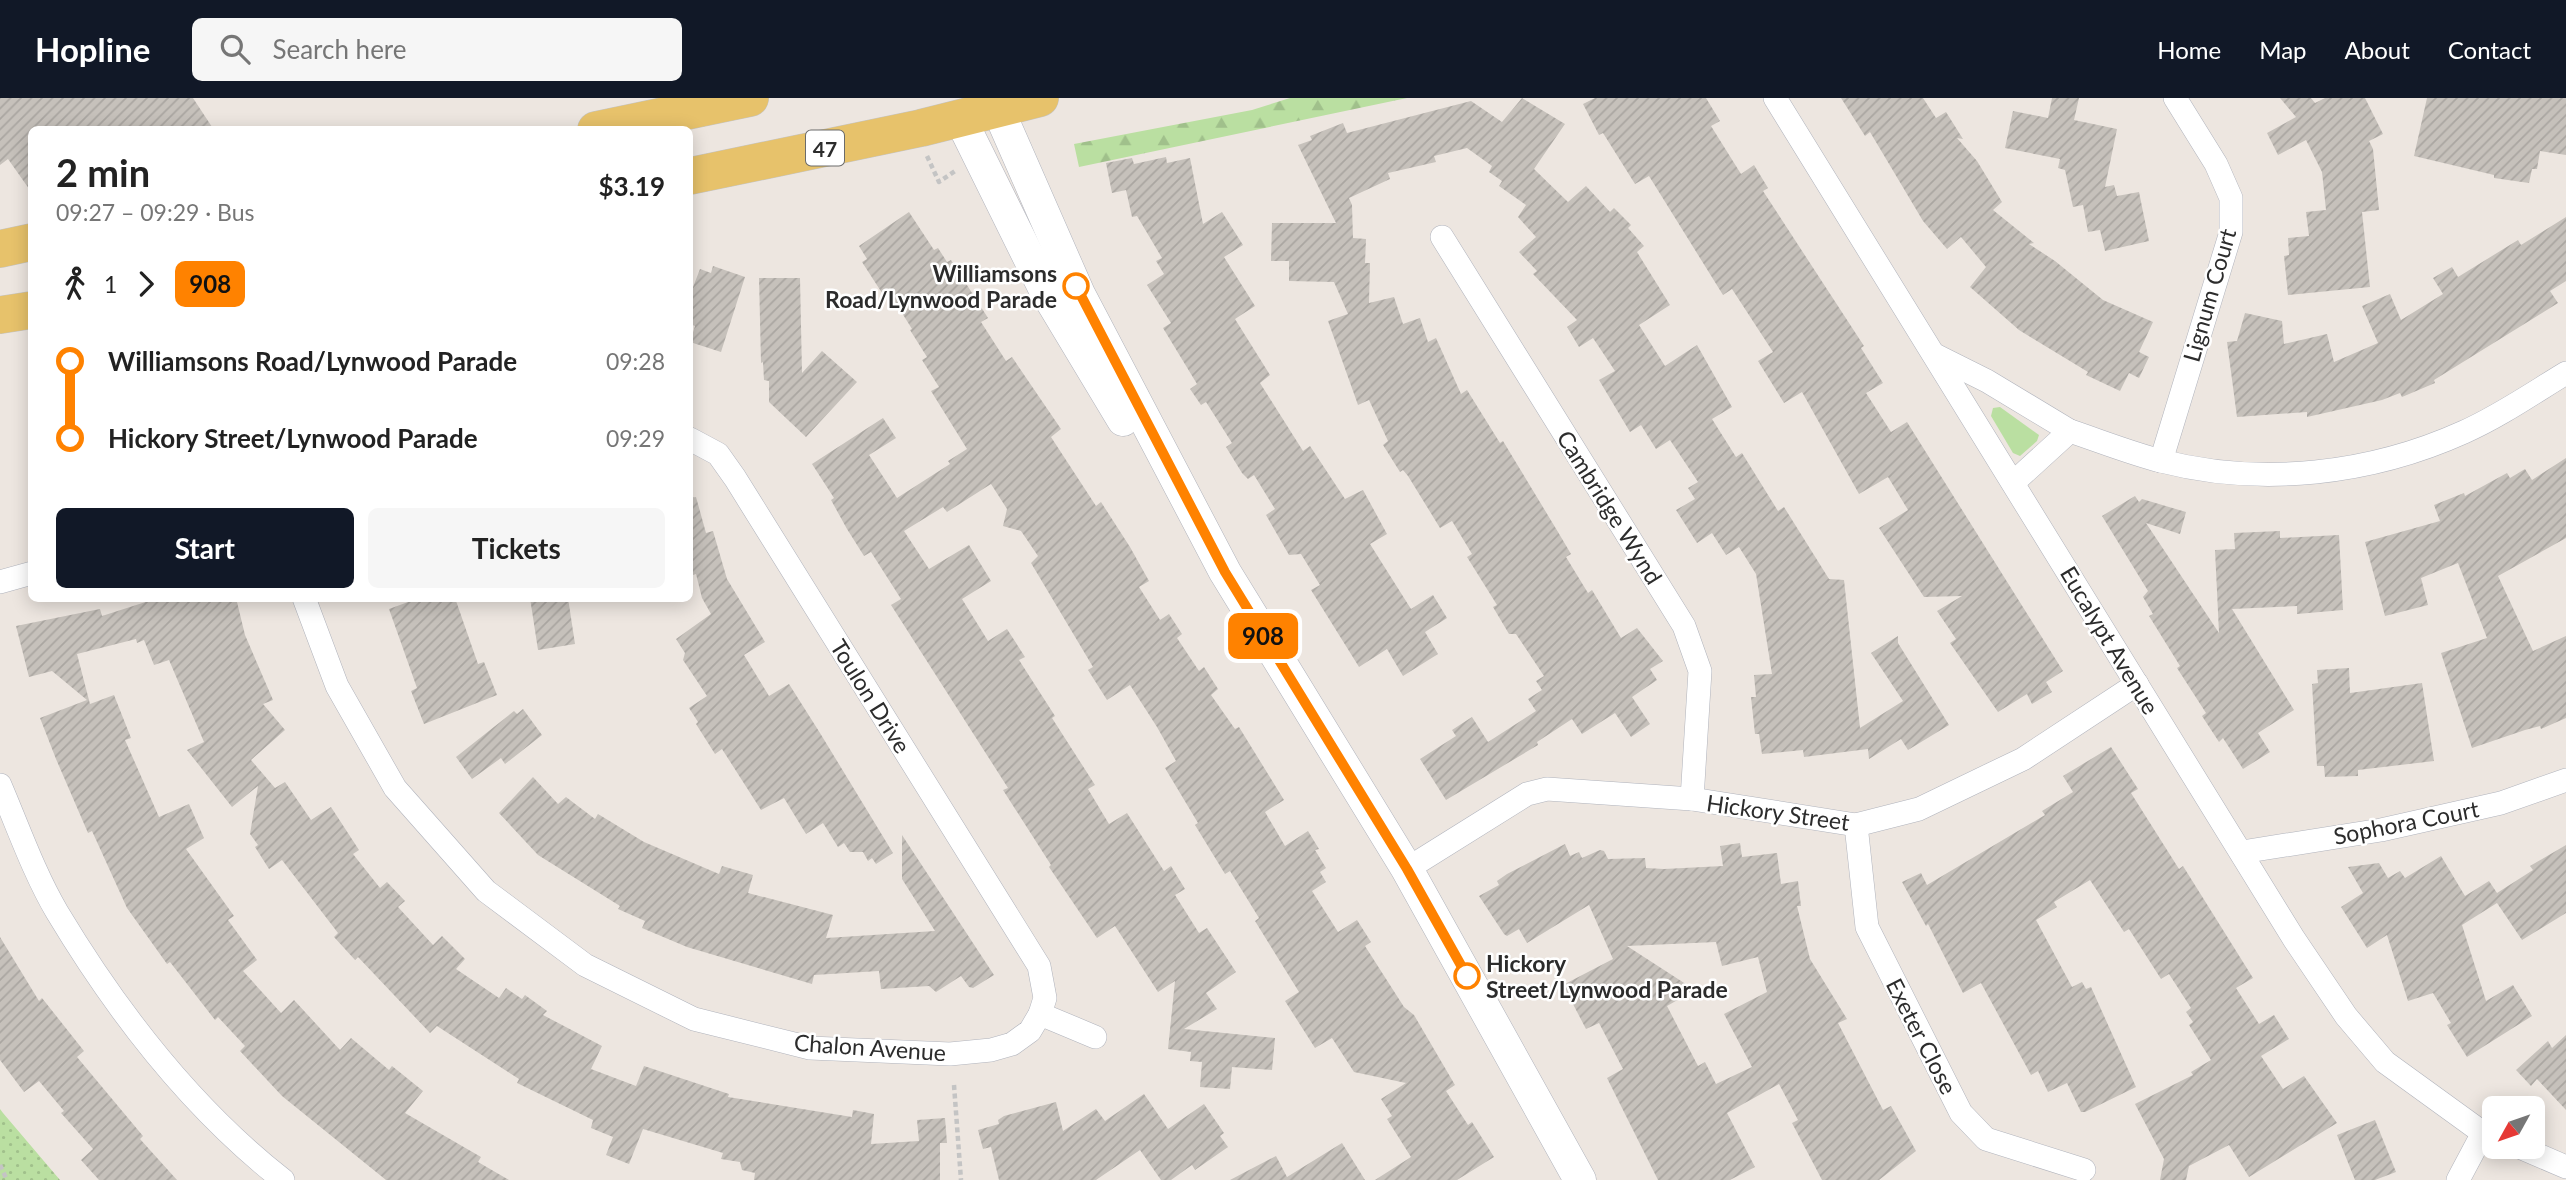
<!DOCTYPE html>
<html lang="en">
<head>
<meta charset="utf-8">
<style>
	:root { --surface:#fff; --page:#f6f6f6; --text:#222; --muted:#767676; --accent:#111827 }
	body { margin:0; font-family:Lato,sans-serif; background:var(--page); color:var(--text); height:100vh; display:flex; flex-direction:column; font-size:26px; white-space:nowrap }
	* { box-sizing:border-box; margin:0 }
	p { font-size:23px; color:var(--muted) }
	.icon { flex:none; width:38px; height:38px; fill:none; stroke:currentColor; stroke-width:2; stroke-linecap:round; stroke-linejoin:round }
	.map { position:relative; flex:1; overflow:hidden }
	.side { position:absolute; left:28px; top:28px; width:665px; height:476px; display:flex; flex-direction:column; background:var(--surface); border-radius:10px; box-shadow:0 4px 18px #0003 }
	.side>* { flex:none }
	.badge { padding:0 14px; border-radius:10px; font-size:24px; line-height:46px }
	.needle { width:46px; rotate:230deg }
	.fabs { position:absolute; left:2482px; top:998px; display:grid; gap:14px }
	.fabs a { display:grid; place-items:center; width:63px; height:63px; border-radius:10px; background:var(--surface); box-shadow:0 4px 18px #0003; font-size:35px }
	.map>.badge { position:absolute; translate:-50% -50%; box-shadow:0 0 0 4px #fff }
	.legs { display:flex; align-items:center; gap:10px; height:77px; padding:0 28px; font-size:23px }
	.legs p { margin-inline-start:auto }
	.overview { display:flex; align-items:center; justify-content:space-between; height:119px; padding:0 28px }
	h1 { font-size:38px; font-weight:700; line-height:52px }
	.button { display:flex; gap:14px; margin-top:auto; padding:14px 28px }
	.button a { flex:1; height:80px; border-radius:10px; background:var(--accent); color:#fff; font-size:28px; font-weight:700; line-height:80px; text-align:center }
	.button a+a { background:var(--page); color:var(--text) }
	ul { padding:0 28px; list-style:none }
	li { display:flex; align-items:center; gap:24px; height:77px; font-size:26px }
	li i { display:grid; place-items:center; width:10px; height:100%; margin:0 9px; background:currentColor }
	li i::after { content:''; width:18px; height:18px; margin:-9px; border:5px solid; border-radius:50%; background:var(--surface) }
	li p { margin-inline-start:auto }
	li:first-child i { background:linear-gradient(#0000 50%,currentColor 0) }
	li:last-child i { background:linear-gradient(currentColor 50%,#0000 0) }
	header { display:flex; align-items:center; gap:42px; box-sizing:border-box; height:98px; padding:0 35px; background:var(--accent); color:#fff }
	header strong { font-size:33px }
	nav { display:flex; gap:38px; margin-inline-start:auto; font-size:24px }
	.search { width:490px; height:63px; background:var(--page); display:flex; align-items:center; gap:18px; box-sizing:border-box; padding:0 24px; border-radius:10px; color:var(--muted); font-size:26px }
	.map>svg:first-child { display:block }
	.grass { fill:#badfa1 }
	.forest { fill:url(#forest-firs) }
	.park { fill:url(#park-dots) }
	.building { fill:url(#building-hatch); fill-rule:evenodd }
	.lines { fill:none; stroke-linecap:round; stroke-linejoin:round }
	.street-casing { stroke:#b0b3bc; stroke-width:24 }
	.secondary-casing { stroke:#b0b3bc; stroke-width:33 }
	.primary-casing { stroke:#c4c4c4; stroke-width:38 }
	.path { stroke:#c4c4c4; stroke-width:4.5; stroke-dasharray:5 3.5; stroke-linecap:butt }
	.street { stroke:#fff; stroke-width:23 }
	.secondary { stroke:#fff; stroke-width:32 }
	.primary { stroke:#e7c26b; stroke-width:37 }
	.line-1-casing { stroke:#fff; stroke-width:16 }
	.line-1 { stroke:#ff8200; stroke-width:10 }
	.stop-1-dot { fill:#fff; stroke:#ff8200; stroke-width:3.5 }
	.labels { text-anchor:middle; dominant-baseline:central; stroke-width:5; stroke-linejoin:round; paint-order:stroke }
	.shield { fill:#fff; stroke:#6b6b6b; stroke-width:2 }
	.shield-label { font-size:21px; font-weight:bold; fill:#2c2c2c }
	.stop-label { font-size:23px; font-weight:bold; fill:#2c2c2c; stroke:#fff; text-anchor:end }
	.street-label { font-size:23px; fill:#2c2c2c; stroke:#fff }
</style>
</head>
<body>
<header>
<strong>Hopline</strong>
<div class="search"><svg class="icon" aria-label="search" viewBox="0 0 24 24"><circle cx="10" cy="10" r="6"/><path d="M15 15l6 6"/></svg>Search here</div>
<nav><a>Home</a><a>Map</a><a>About</a><a>Contact</a></nav>
</header>
<div class="map">
<svg width="2566" height="1082" viewBox="0 0 2566 1082">
	<defs>
		<pattern id="forest-firs" width="22" height="20" patternUnits="userSpaceOnUse" patternTransform="scale(1.75)"><rect width="22" height="20" fill="#badfa1"/><path d="M5 1l3.5 6h-7zM16 11l3.5 6h-7z" fill="#a0c08b"/></pattern>
		<pattern id="park-dots" width="8" height="8" patternUnits="userSpaceOnUse" patternTransform="scale(1.75)"><rect width="8" height="8" fill="#badfa1"/><path d="M2 2h.1M6 6h.1" fill="none" stroke="#a0c08b" stroke-width="1.8" stroke-linecap="round"/></pattern>
		<pattern id="building-hatch" width="6" height="6" patternUnits="userSpaceOnUse" patternTransform="scale(1.75)"><rect width="6" height="6" fill="#c6c1bb"/><path d="M-1 1l2-2M0 6l6-6M5 7l2-2" fill="none" stroke="#aaa6a1"/></pattern>
	</defs>
	<rect width="100%" height="100%" fill="#ede6e0"/>
	<polygon class="grass" points="2000,309 2039,337 2037,343 2020,358 2013,355 1991,318 1993,310"/>
	<polygon class="forest" points="1290,0 1407,0 1079,69 1074,46 1252,12"/>
	<polygon class="park" points="0,1011 3,1015 60,1082 0,1082"/>
	<g class="building">
		<polygon points="0,0 193,0 214,32 32,32 32,95 8,61 0,67"/>
		<polygon points="1522,0 1565,26 1534,71 1568,104 1586,88 1610,114 1614,110 1631,127 1628,130 1644,148 1637,154 1670,207 1639,227 1665,268 1697,247 1732,309 1712,321 1736,359 1742,355 1778,413 1784,409 1829,481 1844,482 1860,630 1903,603 1871,555 1898,538 1898,545 1949,627 1908,652 1901,641 1869,661 1868,651 1804,659 1803,652 1762,656 1759,636 1755,636 1751,599 1756,599 1754,577 1772,576 1756,476 1739,449 1726,457 1712,435 1697,445 1676,412 1695,401 1688,390 1698,384 1670,342 1656,351 1641,327 1630,334 1599,282 1615,273 1593,240 1579,249 1567,229 1577,222 1533,176 1537,173 1519,154 1536,139 1518,119 1526,107 1499,88 1502,83 1489,74 1492,68 1467,50 1434,58 1436,64 1388,75 1390,81 1349,100 1352,107 1353,140 1366,141 1365,165 1370,165 1369,205 1394,199 1403,226 1420,220 1428,244 1436,240 1461,296 1467,292 1500,345 1503,343 1558,434 1571,456 1566,459 1588,495 1592,492 1621,540 1637,530 1663,563 1650,571 1657,582 1632,599 1650,626 1631,639 1615,615 1582,636 1572,621 1537,644 1538,647 1446,702 1420,661 1456,638 1452,632 1472,619 1488,644 1536,613 1528,601 1542,592 1536,583 1544,578 1516,536 1509,536 1493,509 1497,507 1467,459 1472,456 1452,423 1440,430 1408,378 1403,372 1400,374 1383,347 1388,343 1369,302 1358,307 1328,223 1348,216 1334,184 1289,183 1289,163 1271,163 1272,125 1336,125 1298,47 1312,42 1310,38 1343,25 1347,35 1471,3 1502,24"/>
		<polygon points="1595,0 1706,0 1720,23 1711,28 1741,76 1754,67 1768,90 1763,93 1864,248 1861,250 1883,285 1866,295 1891,334 1907,324 2063,573 2046,584 2052,594 2032,606 2027,596 1998,614 1950,545 1956,541 1937,513 1962,498 1924,499 1879,430 1908,412 1888,379 1859,396 1802,294 1784,305 1758,263 1773,254 1732,191 1723,197 1649,78 1635,86 1603,35 1599,37 1583,6"/>
		<polygon points="1841,0 1923,0 1936,20 1946,14 1963,41 1957,40 1977,63 2002,104 1993,112 2034,145 2029,146 2055,163 2103,202 2153,224 2139,254 2149,259 2139,280 2129,275 2120,293 2086,277 2088,274 2019,232 1970,189 1986,169 1961,139 1947,151 1923,123 1870,34 1865,38"/>
		<polygon points="2052,0 2079,0 2074,22 2117,31 2105,89 2114,87 2117,98 2139,94 2149,143 2105,153 2100,132 2088,134 2083,107 2073,109 2065,72 2058,70 2060,61 2005,50 2013,13 2048,20"/>
		<polygon points="2280,0 2311,0 2315,5 2325,0 2365,0 2383,36 2369,43 2373,51 2379,112 2362,114 2370,189 2288,197 2284,158 2289,157 2288,140 2309,138 2306,114 2326,112 2322,74 2306,42 2278,57 2267,35 2296,19"/>
		<polygon points="2427,0 2566,0 2566,57 2540,53 2537,71 2532,71 2529,85 2494,80 2494,77 2414,58"/>
		<polygon points="1166,59 1167,65 1190,60 1203,126 1222,114 1243,147 1224,159 1255,208 1235,221 1270,277 1260,285 1303,353 1310,348 1345,401 1363,392 1387,436 1370,446 1411,511 1433,497 1447,520 1425,534 1438,556 1403,578 1387,551 1359,569 1311,492 1320,487 1301,456 1289,457 1266,417 1275,411 1254,377 1248,381 1242,375 1226,349 1232,345 1206,304 1201,307 1190,291 1197,286 1163,230 1171,225 1147,187 1164,176 1156,163 1162,160 1137,118 1132,119 1126,92 1112,95 1106,65 1132,60 1134,66"/>
		<polygon points="909,114 934,152 938,150 947,164 951,162 988,220 981,224 1006,263 1012,259 1061,331 1051,339 1096,408 1101,404 1130,449 1149,483 1139,489 1160,522 1169,516 1182,536 1177,540 1199,573 1204,569 1218,591 1211,597 1235,631 1239,629 1284,702 1265,714 1285,748 1308,733 1319,751 1315,752 1326,770 1320,774 1326,784 1312,793 1338,834 1357,822 1371,844 1365,848 1404,909 1414,917 1455,987 1446,993 1468,1027 1472,1024 1494,1059 1457,1082 1375,1082 1411,1059 1387,1021 1392,1018 1381,1001 1406,985 1354,974 1332,940 1315,950 1285,903 1299,894 1255,823 1259,820 1230,773 1225,776 1195,727 1198,725 1165,670 1176,663 1157,629 1130,587 1107,602 1088,572 1093,569 1031,465 1038,458 1021,433 1003,428 1007,411 991,386 947,414 943,409 904,433 929,471 969,447 991,483 962,501 988,543 1007,531 1025,559 1019,562 1055,618 1052,620 1095,687 1088,691 1109,726 1127,715 1164,773 1171,768 1185,791 1175,797 1199,835 1207,830 1236,874 1206,895 1217,911 1184,931 1275,940 1272,972 1232,969 1230,991 1200,989 1202,964 1190,963 1191,954 1168,951 1175,883 1158,894 1115,828 1097,840 1049,769 1051,767 1003,692 1008,690 891,507 901,501 871,454 864,458 847,431 831,402 834,400 812,366 883,320 896,340 869,357 897,400 950,366 948,363 967,351 931,293 939,289 922,262 927,259 910,232 912,231 887,191 882,195 862,164 867,161 859,148"/>
		<polygon points="2566,119 2566,183 2550,193 2558,205 2434,282 2435,285 2402,299 2400,295 2382,302 2307,319 2307,314 2237,319 2227,244 2237,243 2245,215 2282,223 2284,246 2327,236 2334,264 2378,245 2362,208 2390,196 2401,222 2443,196 2433,180 2452,169 2458,179 2518,142 2521,147"/>
		<polygon points="713,168 745,179 721,254 690,244 695,228 690,226 690,197 700,171 711,175"/>
		<polygon points="759,180 800,180 802,275 822,253 857,284 806,339 769,304 769,283 764,282 763,264 761,265"/>
		<polygon points="2566,360 2566,440 2498,478 2533,553 2566,538 2566,620 2541,631 2540,628 2525,632 2472,650 2441,555 2487,540 2458,465 2421,480 2428,507 2385,518 2365,444 2440,423 2434,407 2464,395 2465,398 2507,375 2510,380 2525,371 2532,382"/>
		<polygon points="2135,398 2139,404 2142,401 2186,414 2180,436 2146,425 2219,535 2215,452 2235,451 2234,435 2280,433 2280,440 2339,437 2343,512 2297,516 2297,508 2232,511 2294,612 2258,635 2270,654 2243,671 2223,640 2219,644 2202,618 2206,615 2177,570 2180,568 2149,518 2153,516 2143,499 2148,493 2102,418"/>
		<polygon points="696,399 706,435 713,433 727,481 765,544 744,557 769,598 789,586 820,635 893,755 876,766 872,760 868,763 863,754 850,754 844,745 838,749 823,725 806,736 784,700 761,712 722,651 715,656 696,626 698,624 689,610 707,598 683,562 685,555 676,541 711,516 702,500 696,476 690,478 690,400"/>
		<polygon points="158,500 236,500 245,537 273,602 263,606 285,632 251,662 275,690 285,684 311,722 331,709 359,752 353,756 380,790 387,784 405,803 398,809 433,847 442,838 465,861 456,871 499,900 506,890 522,901 525,897 547,913 543,917 602,948 591,971 636,988 644,968 729,996 728,999 852,1019 853,1012 874,1016 871,1046 919,1043 917,1022 945,1020 947,1045 940,1045 940,1082 754,1082 755,1075 742,1072 740,1064 721,1061 723,1055 643,1031 629,1066 606,1057 613,1039 591,1030 593,1022 517,985 519,981 437,928 430,935 358,859 355,862 334,839 338,835 282,762 269,771 255,749 258,747 250,736 258,688 232,709 187,652 204,644 169,562 154,567 144,542 137,545 136,541 77,556 90,606 114,597 131,640 125,642 159,719 189,706 204,740 186,751 234,818 228,822 257,862 243,873 281,915 294,902 340,952 351,940 389,972 392,968 423,993 405,1015 481,1059 478,1064 509,1082 386,1082 282,998 240,953 245,948 218,919 215,922 170,864 167,866 127,810 92,733 88,735 56,661 40,620 87,602 52,573 29,579 16,528 100,511 102,518"/>
		<polygon points="419,500 455,500 478,566 484,564 497,597 424,626 411,593 417,590 389,511"/>
		<polygon points="530,500 568,500 575,546 538,552"/>
		<polygon points="2349,570 2350,595 2422,585 2434,663 2358,672 2358,678 2325,679 2324,668 2317,668 2312,586 2318,585 2317,572"/>
		<polygon points="523,611 542,637 505,666 501,660 472,681 456,659 514,613 517,616"/>
		<polygon points="2111,649 2138,691 2131,695 2179,771 2183,768 2253,880 2236,890 2259,926 2274,917 2289,941 2261,958 2283,991 2304,978 2337,1025 2249,1079 2229,1047 2189,1068 2186,1082 2160,1082 2164,1061 2135,1006 2193,977 2191,974 2211,962 2189,927 2193,924 2186,914 2191,910 2169,876 2161,881 2129,831 2124,834 2090,782 2054,804 2057,809 2036,822 2072,889 2082,884 2086,891 2091,889 2136,989 2085,1014 2081,1014 2067,985 2048,994 2038,973 2031,977 1981,885 1963,895 1928,826 1926,828 1902,784 1921,775 1927,787 2045,717 2042,713 2073,694 2063,678"/>
		<polygon points="533,679 558,706 566,699 595,721 598,716 644,744 719,776 722,768 753,777 748,795 833,817 826,840 935,833 902,781 902,737 994,877 973,890 969,889 961,878 936,894 929,888 881,891 879,873 814,877 812,886 687,849 642,830 645,823 618,811 620,808 538,757 499,715"/>
		<path d="M1740 745 1742 759 1777 755 1781 786 1798 783 1801 808H1797L1810 861 1847 921 1838 925 1883 1012 1891 1008 1916 1053 1879 1082H1822L1792 1025 1798 1022 1779 986 1727 1015 1755 1069 1730 1082H1658L1607 980 1623 971 1599 925 1586 931 1563 887 1613 861 1589 807 1527 845 1519 831 1507 838 1504 836 1479 798 1499 787 1497 783 1507 776 1565 746 1570 758 1579 754 1582 760 1600 752 1604 753 1608 761 1645 760 1646 770 1664 771 1723 768 1720 748ZM1716 844 1722 868 1758 859 1767 894 1724 916 1752 969 1716 986 1705 964 1698 968 1667 908 1695 892 1627 848Z"/>
		<polygon points="2566,747 2566,815 2522,842 2497,805 2462,827 2486,903 2513,887 2532,918 2467,959 2447,927 2451,925 2433,895 2408,903 2387,837 2367,850 2341,809 2363,795 2348,769 2379,765 2388,780 2400,773 2405,780 2441,758 2465,798 2489,783 2497,795 2533,772 2530,768"/>
		<polygon points="0,839 39,903 42,900 84,953 77,959 143,1038 140,1041 177,1082 99,1082 81,1062 93,1051 61,1015 64,1013 39,983 24,994 0,962"/>
		<polygon points="2566,937 2566,1012 2537,981 2531,988 2516,972 2548,943 2552,950"/>
		<polygon points="1144,996 1168,1031 1204,1006 1224,1035 1220,1038 1228,1049 1195,1072 1192,1067 1171,1082 1161,1082 1140,1052 1096,1082 999,1082 991,1049 983,1051 978,1032 999,1026 998,1022 1004,1018 1056,1004 1063,1033 1096,1011 1105,1023"/>
		<polygon points="2375,1022 2396,1074 2375,1082 2355,1082 2337,1037"/>
		<polygon points="1342,1045 1365,1082 1230,1082 1276,1058 1287,1079"/>
	</g>
	<g class="lines">
		<defs>
			<g id="street">
				<polyline points="1775,0 2294,841 2346,918 2385,964 2483,1035 2494,1039"/>
				<polyline points="1442,139 1684,528 1700,573 1692,701"/>
				<polyline points="1935,257 1987,283 2070,333 2014,384"/>
				<path d="M2070 333C2100 343 2130 355 2161 363 2262 389 2371 376 2464 334 2500 318 2533 295 2566 275"/>
				<polyline points="2161,363 2231,134 2231,100 2216,66 2175,0"/>
				<polyline points="0,484 32,475"/>
				<polyline points="304,500 337,588 395,690 486,793 585,867 694,921 810,950 950,956 991,952 1012,946 1030,933 1040,916 1045,900 1039,868 735,380 718,356 690,341"/>
				<path d="M0 687C18 729 34 775 57 814 117 914 191 1010 283 1082"/>
				<polyline points="1856,727 1867,829 1961,1015 1986,1041 2084,1072"/>
				<polyline points="2242,754 2381,732 2501,705 2566,682"/>
				<polyline points="1407,771 1527,696 1547,691 1692,701 1856,727 1919,711 2023,661 2137,586"/>
				<polyline points="1040,916 1095,939"/>
				<polyline points="2517,1048 2566,1069"/>
				<polyline points="2458,1082 2483,1035"/>
			</g>
			<g id="secondary">
				<polyline points="997,9 1079,196 1225,474 1407,771 1580,1082"/>
				<polyline points="960,20 1046,194 1123,322"/>
			</g>
			<g id="primary">
				<polyline points="596,32 750,0"/>
				<polyline points="690,78 921,30 1040,0"/>
				<polyline points="0,151 32,144"/>
				<polyline points="0,217 32,212"/>
			</g>
		</defs>
		<use href="#street" class="street-casing"/>
		<use href="#secondary" class="secondary-casing"/>
		<use href="#primary" class="primary-casing"/>
		<g class="path">
			<polyline points="927,58 939,84 955,73"/>
			<polyline points="954,987 961,1082"/>
			<polyline points="0,1067 7,1082"/>
		</g>
		<use href="#street" class="street"/>
		<use href="#secondary" class="secondary"/>
		<use href="#primary" class="primary"/>
	</g>
	<g class="lines">
		<defs>
			<polyline id="line-1" points="1076,188 1225,474 1407,771 1467,878"/>
		</defs>
		<use href="#line-1" class="line-1-casing"/>
		<use href="#line-1" class="line-1"/>
	</g>
	<g class="stop-1-dot">
		<circle cx="1076" cy="188" r="12"/>
		<circle cx="1467" cy="878" r="12"/>
	</g>
	<g class="labels">
		<rect class="shield" x="806" y="32.5" width="38" height="35" rx="5"/>
		<g class="shield-label">
			<text x="825" y="50">47</text>
		</g>
		<g class="stop-label">
			<text x="1057" y="175">Williamsons<tspan x="1057" dy="26">Road/Lynwood Parade</tspan></text>
			<text x="1486" y="865" text-anchor="start">Hickory<tspan x="1486" dy="26">Street/Lynwood Parade</tspan></text>
		</g>
		<g class="street-label">
			<text transform="translate(2209 197) rotate(-74)">Lignum Court</text>
			<text transform="translate(1610 409) rotate(58)">Cambridge Wynd</text>
			<text transform="translate(2110 542) rotate(59)">Eucalypt Avenue</text>
			<text transform="translate(871 598) rotate(58)">Toulon Drive</text>
			<text transform="translate(1778 714) rotate(8)">Hickory Street</text>
			<text transform="translate(2406 724) rotate(-11)">Sophora Court</text>
			<text transform="translate(1922 938) rotate(63)">Exeter Close</text>
			<text transform="translate(870 949) rotate(4)">Chalon Avenue</text>
		</g>
	</g>
</svg>
<div class="fabs">
<a><svg class="needle" viewBox="-14 -14 28 28"><path d="M0-13l5 13h-10z" fill="#e53935"/><path d="M0 13l5-13h-10z" fill="#767676"/></svg></a>
</div>
<b class="badge" style="left:1263px;top:538px;background:#ff8200;color:#111">908</b>
<section class="side">
<div class="overview"><div><h1>2 min</h1><p>09:27 – 09:29 · Bus</p></div><b>$3.19</b></div>
<div class="legs"><svg class="icon" aria-label="walk" viewBox="0 0 24 24"><circle cx="13" cy="4" r="2"/><path d="M13 8l-2 6 4 7M11 14l-3 7M7 12l3-4h3l4 4"/></svg>1<svg class="icon" aria-label="forward" viewBox="0 0 24 24"><path d="M9 5l7 7-7 7"/></svg><b class="badge" style="background:#ff8200;color:#111">908</b></div>
<ul>
<li><i style="color:#ff8200"></i><b>Williamsons Road/Lynwood Parade</b><p>09:28</p></li>
<li><i style="color:#ff8200"></i><b>Hickory Street/Lynwood Parade</b><p>09:29</p></li>
</ul>
<div class="button"><a>Start</a><a>Tickets</a></div>
</section>
</div>
</body>
</html>
